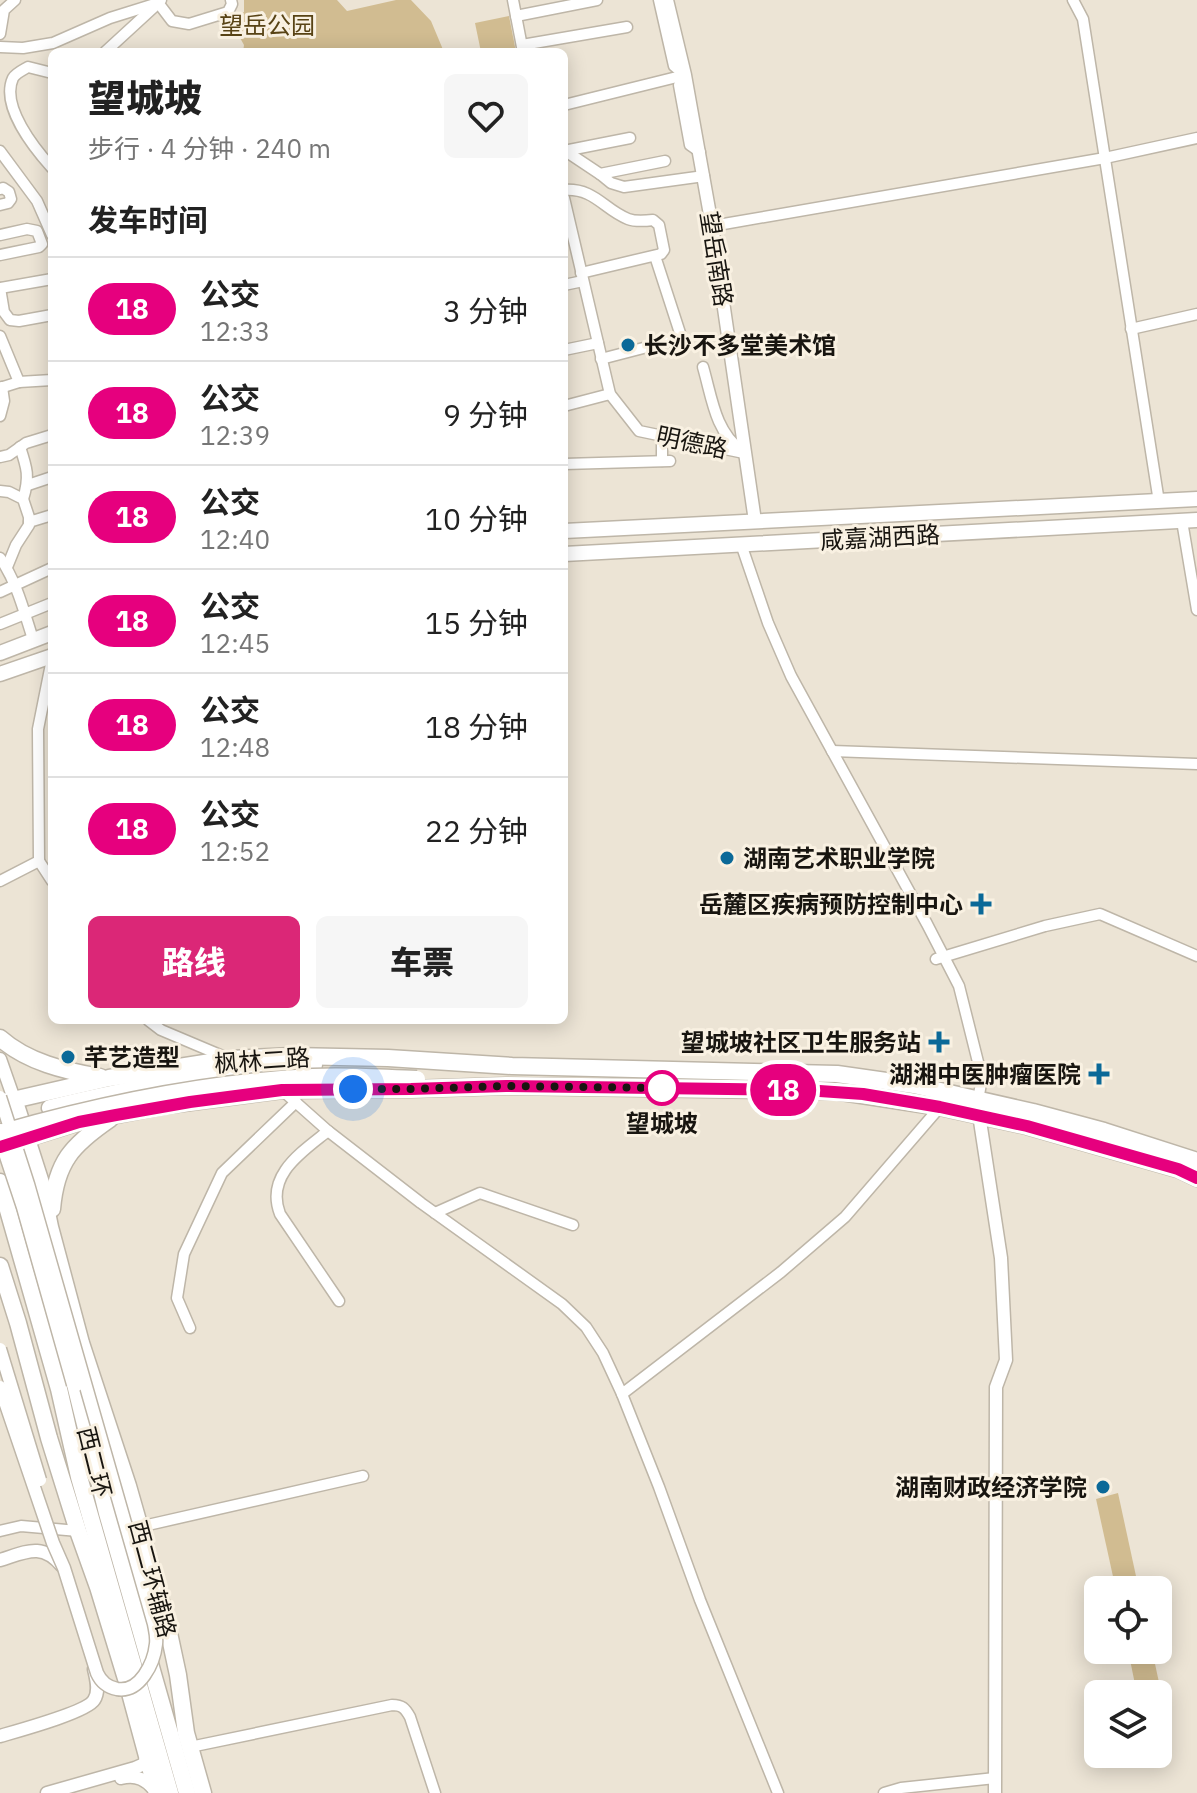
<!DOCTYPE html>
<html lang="zh">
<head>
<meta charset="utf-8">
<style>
	:root { --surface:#fff; --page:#f6f6f6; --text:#222; --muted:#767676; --line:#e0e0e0; --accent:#db2777 }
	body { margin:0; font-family:"IBM Plex Sans","Noto Sans SC",sans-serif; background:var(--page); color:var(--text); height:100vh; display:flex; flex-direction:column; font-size:30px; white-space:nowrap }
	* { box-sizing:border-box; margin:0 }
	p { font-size:26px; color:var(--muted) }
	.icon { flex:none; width:44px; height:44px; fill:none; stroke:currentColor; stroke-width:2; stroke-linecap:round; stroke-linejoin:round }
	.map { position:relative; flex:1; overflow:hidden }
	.panel { position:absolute; left:48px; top:48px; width:520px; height:976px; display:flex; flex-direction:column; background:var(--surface); border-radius:12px; box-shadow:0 4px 20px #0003 }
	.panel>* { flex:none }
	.badge { padding:0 16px; border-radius:26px; font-size:28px; line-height:52px }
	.buttons { position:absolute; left:1084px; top:1576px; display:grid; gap:16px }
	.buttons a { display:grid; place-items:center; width:88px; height:88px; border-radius:12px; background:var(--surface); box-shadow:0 4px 20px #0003; font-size:40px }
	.you { position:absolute; width:40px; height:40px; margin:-20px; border:6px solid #fff; border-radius:50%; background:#1a73e8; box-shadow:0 0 0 12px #1a73e833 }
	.map>.badge { position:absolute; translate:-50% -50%; box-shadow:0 0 0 4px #fff }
	h2 { padding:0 40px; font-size:30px; line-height:72px }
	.round { display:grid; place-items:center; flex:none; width:84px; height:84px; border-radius:12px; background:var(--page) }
	.summary { display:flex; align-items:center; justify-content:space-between; height:136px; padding:0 40px }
	h1 { font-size:38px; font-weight:800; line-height:60px }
	.button { display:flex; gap:16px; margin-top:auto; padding:16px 40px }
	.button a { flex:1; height:92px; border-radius:12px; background:var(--accent); color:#fff; font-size:32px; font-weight:800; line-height:92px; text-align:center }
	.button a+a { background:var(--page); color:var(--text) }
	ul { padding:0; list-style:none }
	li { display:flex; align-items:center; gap:24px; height:104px; padding:0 40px; border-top:2px solid var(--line) }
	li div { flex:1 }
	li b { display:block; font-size:30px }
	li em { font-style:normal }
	li .badge { min-width:88px; font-weight:700; text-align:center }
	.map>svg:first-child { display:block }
	.green { fill:#d1bc91 }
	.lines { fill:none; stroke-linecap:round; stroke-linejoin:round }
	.minor-casing { stroke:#beb6a8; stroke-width:13 }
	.tertiary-casing { stroke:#beb6a8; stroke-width:15 }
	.secondary-casing { stroke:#beb6a8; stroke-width:17 }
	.primary-casing { stroke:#beb6a8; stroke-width:19 }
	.trunk-casing { stroke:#beb6a8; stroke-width:19 }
	.minor { stroke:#fff; stroke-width:10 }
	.tertiary { stroke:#fff; stroke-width:12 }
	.secondary { stroke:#fff; stroke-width:14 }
	.primary { stroke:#fff; stroke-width:16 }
	.trunk { stroke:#fff; stroke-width:16 }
	.tertiary-bridge-casing { stroke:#beb6a8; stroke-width:15; stroke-linecap:butt }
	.primary-bridge-casing { stroke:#beb6a8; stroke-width:19; stroke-linecap:butt }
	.trunk-bridge-casing { stroke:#beb6a8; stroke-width:19; stroke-linecap:butt }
	.tertiary-bridge { stroke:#fff; stroke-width:12 }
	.primary-bridge { stroke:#fff; stroke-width:16 }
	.trunk-bridge { stroke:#fff; stroke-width:16 }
	.line-casing { stroke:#fff; stroke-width:18 }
	.line { stroke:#e6007e; stroke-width:12 }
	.walk { stroke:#181510; stroke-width:8; stroke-dasharray:0 14.4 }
	.poi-dot { fill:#0b6998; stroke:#f9f1e2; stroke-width:3 }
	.stop-dot { fill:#fff; stroke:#e6007e; stroke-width:4 }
	.labels { text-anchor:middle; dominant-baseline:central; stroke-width:6; stroke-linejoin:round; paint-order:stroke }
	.park-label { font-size:24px; fill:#584315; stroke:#f9f1e2 }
	.street-label { font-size:24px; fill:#181510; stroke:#f9f1e2 }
	.poi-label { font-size:24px; font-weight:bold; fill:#181510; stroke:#f9f1e2; text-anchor:end }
	.stop-label { font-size:24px; font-weight:bold; fill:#181510; stroke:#f9f1e2 }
</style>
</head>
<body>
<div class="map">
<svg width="1197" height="1793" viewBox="0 0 1197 1793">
	<rect width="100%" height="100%" fill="#ece4d5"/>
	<g class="green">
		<polygon points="244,0 337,0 347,11 396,0 411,0 431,21 444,52 243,52 244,45 239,36 241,31 238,13 244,12"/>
		<polygon points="509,16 516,52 481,52 475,23"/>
		<polygon points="1118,1493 1136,1576 1114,1581 1096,1499"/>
		<polygon points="1128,1650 1152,1650 1163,1701 1158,1702 1158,1694 1137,1694"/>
	</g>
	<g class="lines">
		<defs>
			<g id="minor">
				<polyline points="156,0 172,21 189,24 228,12 232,4 231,0"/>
				<polyline points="513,0 523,52"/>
				<polyline points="659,0 674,66 685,75"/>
				<polyline points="1073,0 1083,19 1159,502"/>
				<polyline points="516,16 597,0"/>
				<polyline points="0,34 4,10 15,0"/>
				<polyline points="522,45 627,27"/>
				<polyline points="0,47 23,48 53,43 110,18 158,3 161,0"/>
				<polyline points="105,52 154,7"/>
				<path d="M52 73 28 67C23 70 16 73 13 78 0 106 35 149 52 168"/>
				<polyline points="685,75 679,85 690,145 700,152"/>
				<polyline points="564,105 685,75"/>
				<polyline points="564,150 600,174 665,161"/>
				<polyline points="0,151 37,201 52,235"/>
				<polyline points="564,151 630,138"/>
				<polyline points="600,174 611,183 624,187 704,176"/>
				<polyline points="0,189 3,188 9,192 11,199 8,203 0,205"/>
				<path d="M564 190C595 188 603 209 628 219 636 222 645 221 653 220L659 225 664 250 661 254 581 273"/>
				<polyline points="564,198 610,394 639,431 744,453"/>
				<polyline points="712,226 1105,158 1197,138"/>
				<polyline points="0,235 27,229 37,231 42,244 39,247 0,255"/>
				<polyline points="564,285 583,281"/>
				<polyline points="0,288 4,312 10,320 19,321 52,315"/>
				<polyline points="0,288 52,279"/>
				<polyline points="1131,329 1197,314"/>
				<polyline points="0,336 19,382 0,388"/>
				<polyline points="564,350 598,343"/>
				<polyline points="601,359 678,339 680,333 655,256"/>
				<path d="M703 367C712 398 715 431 741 450"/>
				<polyline points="19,382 52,380"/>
				<polyline points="564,406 610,394"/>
				<polyline points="0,416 4,401 2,387"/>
				<path d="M20 447C27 468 30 477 23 499"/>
				<polyline points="0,457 9,455 26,443 52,435"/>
				<polyline points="662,461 662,435"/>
				<polyline points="564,464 670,461"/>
				<polyline points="28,485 52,477"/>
				<polyline points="0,491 9,492 23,499 29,517 29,525 16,545 7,567"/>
				<polyline points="1182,521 1197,610"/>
				<polyline points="29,522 52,515"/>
				<polyline points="741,544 768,623 791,676 927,924 959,986 982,1078 978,1100"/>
				<path d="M0 558C17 582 24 612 33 639"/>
				<polyline points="0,592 52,568"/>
				<polyline points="0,624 52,603"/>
				<polyline points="832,751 1197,764"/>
				<polyline points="39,861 52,881"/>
				<polyline points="0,881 39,861 38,729 52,659"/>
				<polyline points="936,959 1045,926 1100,914 1197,956"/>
				<polyline points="148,1020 161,1030 225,1057"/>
				<polyline points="283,1091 328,1131 421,1203 562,1304 586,1327 603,1353 622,1394 659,1487 700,1600 778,1793"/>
				<path d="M328 1131C302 1152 265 1175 280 1214L339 1301"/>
				<polyline points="435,1213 480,1193 573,1225"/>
				<polyline points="190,1328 177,1298 184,1254 222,1173 296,1102"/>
				<polyline points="622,1394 781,1272 845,1217 940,1107"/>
				<polyline points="139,1527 363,1476"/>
				<polyline points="0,1531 21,1526 78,1531"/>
				<path d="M190 1747 392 1705C402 1705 405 1708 410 1717L435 1793"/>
				<polyline points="884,1793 901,1788 995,1778"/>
			</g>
			<g id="tertiary">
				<polyline points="667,0 685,75 712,226 755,521"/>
				<polyline points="0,1059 14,1099"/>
				<polyline points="978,1108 1001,1258 1006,1360 996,1387 995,1793"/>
				<path d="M0 1560C26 1552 42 1542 62 1566"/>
				<path d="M0 1736C17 1731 87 1712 94 1700 100 1691 96 1678 94 1669"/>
				<path d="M121 1778C137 1774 147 1780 156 1792"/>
				<polyline points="47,1793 135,1768 144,1764 147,1755"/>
			</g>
			<g id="secondary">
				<polyline points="564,531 1197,499"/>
				<polyline points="564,554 1197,520"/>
				<polyline points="0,653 52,633"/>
				<polyline points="0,674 52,656"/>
			</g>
			<g id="primary">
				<path d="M0 1038C27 1062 65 1071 100 1077"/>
				<polyline points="14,1099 41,1183 50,1227 81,1343 128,1486 166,1619 178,1675 186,1733 203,1793"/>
				<polyline points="0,1103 109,1078 230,1059 292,1056 388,1058 512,1066 837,1074 914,1085 1033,1112 1104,1131 1197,1161"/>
				<path d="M50 1108C138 1087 225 1070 314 1065"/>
				<polyline points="2,1146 79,1122 116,1115 168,1105 282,1090 411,1089 506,1086 835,1091 940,1107 1027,1126 1178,1169 1197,1178"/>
				<path d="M52 1209C56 1162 72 1145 110 1119"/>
				<polyline points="0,1266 18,1323 49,1438 78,1531 98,1587 127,1682 157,1793"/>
			</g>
			<g id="trunk">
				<polyline points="0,1182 59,1389 79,1477 170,1793"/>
				<polyline points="75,1384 107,1513 187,1793"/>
			</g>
		</defs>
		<use href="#minor" class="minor-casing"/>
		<use href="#tertiary" class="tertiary-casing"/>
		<use href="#secondary" class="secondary-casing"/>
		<use href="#primary" class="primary-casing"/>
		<use href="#trunk" class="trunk-casing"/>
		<use href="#minor" class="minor"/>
		<use href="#tertiary" class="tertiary"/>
		<use href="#secondary" class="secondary"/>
		<use href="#primary" class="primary"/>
		<use href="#trunk" class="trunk"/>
		<defs>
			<g id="tertiary-bridge">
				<path d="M0 1097 28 1184 154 1624C155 1630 157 1637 156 1644 154 1663 140 1693 117 1689 107 1687 101 1682 97 1673L64 1568 53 1543 0 1387"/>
				<polyline points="0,1349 40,1480"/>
			</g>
			<path id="primary-bridge" d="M0 1133C102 1104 207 1082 313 1077 347 1075 382 1078 417 1079"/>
			<polyline id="trunk-bridge" points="0,1132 25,1207 75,1384"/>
		</defs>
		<use href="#tertiary-bridge" class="tertiary-bridge-casing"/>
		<use href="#primary-bridge" class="primary-bridge-casing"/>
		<use href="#trunk-bridge" class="trunk-bridge-casing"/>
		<use href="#tertiary-bridge" class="tertiary-bridge"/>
		<use href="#primary-bridge" class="primary-bridge"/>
		<use href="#trunk-bridge" class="trunk-bridge"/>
	</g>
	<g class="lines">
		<defs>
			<polyline id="line" points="0,1147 79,1122 116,1115 190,1102 282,1090 411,1089 506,1086 805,1090 863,1094 940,1107 1027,1126 1178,1169 1197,1178"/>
		</defs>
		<use href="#line" class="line-casing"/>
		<use href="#line" class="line"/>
		<polyline class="walk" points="353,1089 411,1089 506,1086 662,1088"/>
	</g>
	<g class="poi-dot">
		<circle cx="628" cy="345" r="8"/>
		<circle cx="727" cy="858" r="8"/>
		<path d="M977 892h8v8h8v8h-8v8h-8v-8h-8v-8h8z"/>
		<path d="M935 1030h8v8h8v8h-8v8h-8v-8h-8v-8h8z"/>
		<circle cx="68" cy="1057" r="8"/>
		<path d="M1095 1062h8v8h8v8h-8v8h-8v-8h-8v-8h8z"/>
		<circle cx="1103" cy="1487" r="8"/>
	</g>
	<circle class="stop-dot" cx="662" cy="1088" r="16"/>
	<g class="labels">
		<g class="park-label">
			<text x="267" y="25">望岳公园</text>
		</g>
		<g class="street-label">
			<text transform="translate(717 259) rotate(81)">望岳南路</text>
			<text transform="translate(692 442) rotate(12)">明德路</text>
			<text transform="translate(880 537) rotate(-3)">咸嘉湖西路</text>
			<text transform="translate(262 1060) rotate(-4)">枫林二路</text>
			<text transform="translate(95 1462) rotate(76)">西二环</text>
			<text transform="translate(153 1579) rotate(75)">西二环辅路</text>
		</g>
		<g class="poi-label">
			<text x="644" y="345" text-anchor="start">长沙不多堂美术馆</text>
			<text x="743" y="858" text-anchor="start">湖南艺术职业学院</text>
			<text x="963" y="904">岳麓区疾病预防控制中心</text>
			<text x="921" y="1042">望城坡社区卫生服务站</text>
			<text x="84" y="1057" text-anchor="start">芊艺造型</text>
			<text x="1081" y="1074">湖湘中医肿瘤医院</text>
			<text x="1087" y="1487">湖南财政经济学院</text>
		</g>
		<g class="stop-label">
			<text x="662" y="1123">望城坡</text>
		</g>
	</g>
</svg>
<div class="buttons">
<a><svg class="icon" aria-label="locate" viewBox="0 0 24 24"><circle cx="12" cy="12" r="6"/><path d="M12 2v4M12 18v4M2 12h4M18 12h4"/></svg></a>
<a><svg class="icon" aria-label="layers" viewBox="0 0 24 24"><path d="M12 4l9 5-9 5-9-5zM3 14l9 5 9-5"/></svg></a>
</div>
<div class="you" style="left:353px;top:1089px"></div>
<b class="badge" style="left:783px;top:1090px;background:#e6007e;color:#fff">18</b>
<section class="panel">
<div class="summary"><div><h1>望城坡</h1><p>步行 · 4 分钟 · 240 m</p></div><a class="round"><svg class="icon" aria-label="heart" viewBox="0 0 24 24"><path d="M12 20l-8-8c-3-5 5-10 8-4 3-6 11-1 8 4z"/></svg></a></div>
<h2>发车时间</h2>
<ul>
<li><span class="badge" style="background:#e6007e;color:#fff">18</span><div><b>公交</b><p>12:33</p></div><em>3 分钟</em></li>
<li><span class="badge" style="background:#e6007e;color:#fff">18</span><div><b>公交</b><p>12:39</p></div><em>9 分钟</em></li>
<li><span class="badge" style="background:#e6007e;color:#fff">18</span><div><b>公交</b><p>12:40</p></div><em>10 分钟</em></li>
<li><span class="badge" style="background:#e6007e;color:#fff">18</span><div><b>公交</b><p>12:45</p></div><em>15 分钟</em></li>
<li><span class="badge" style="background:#e6007e;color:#fff">18</span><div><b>公交</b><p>12:48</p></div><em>18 分钟</em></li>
<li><span class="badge" style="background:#e6007e;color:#fff">18</span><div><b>公交</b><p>12:52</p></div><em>22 分钟</em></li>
</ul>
<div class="button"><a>路线</a><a>车票</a></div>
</section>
</div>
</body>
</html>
